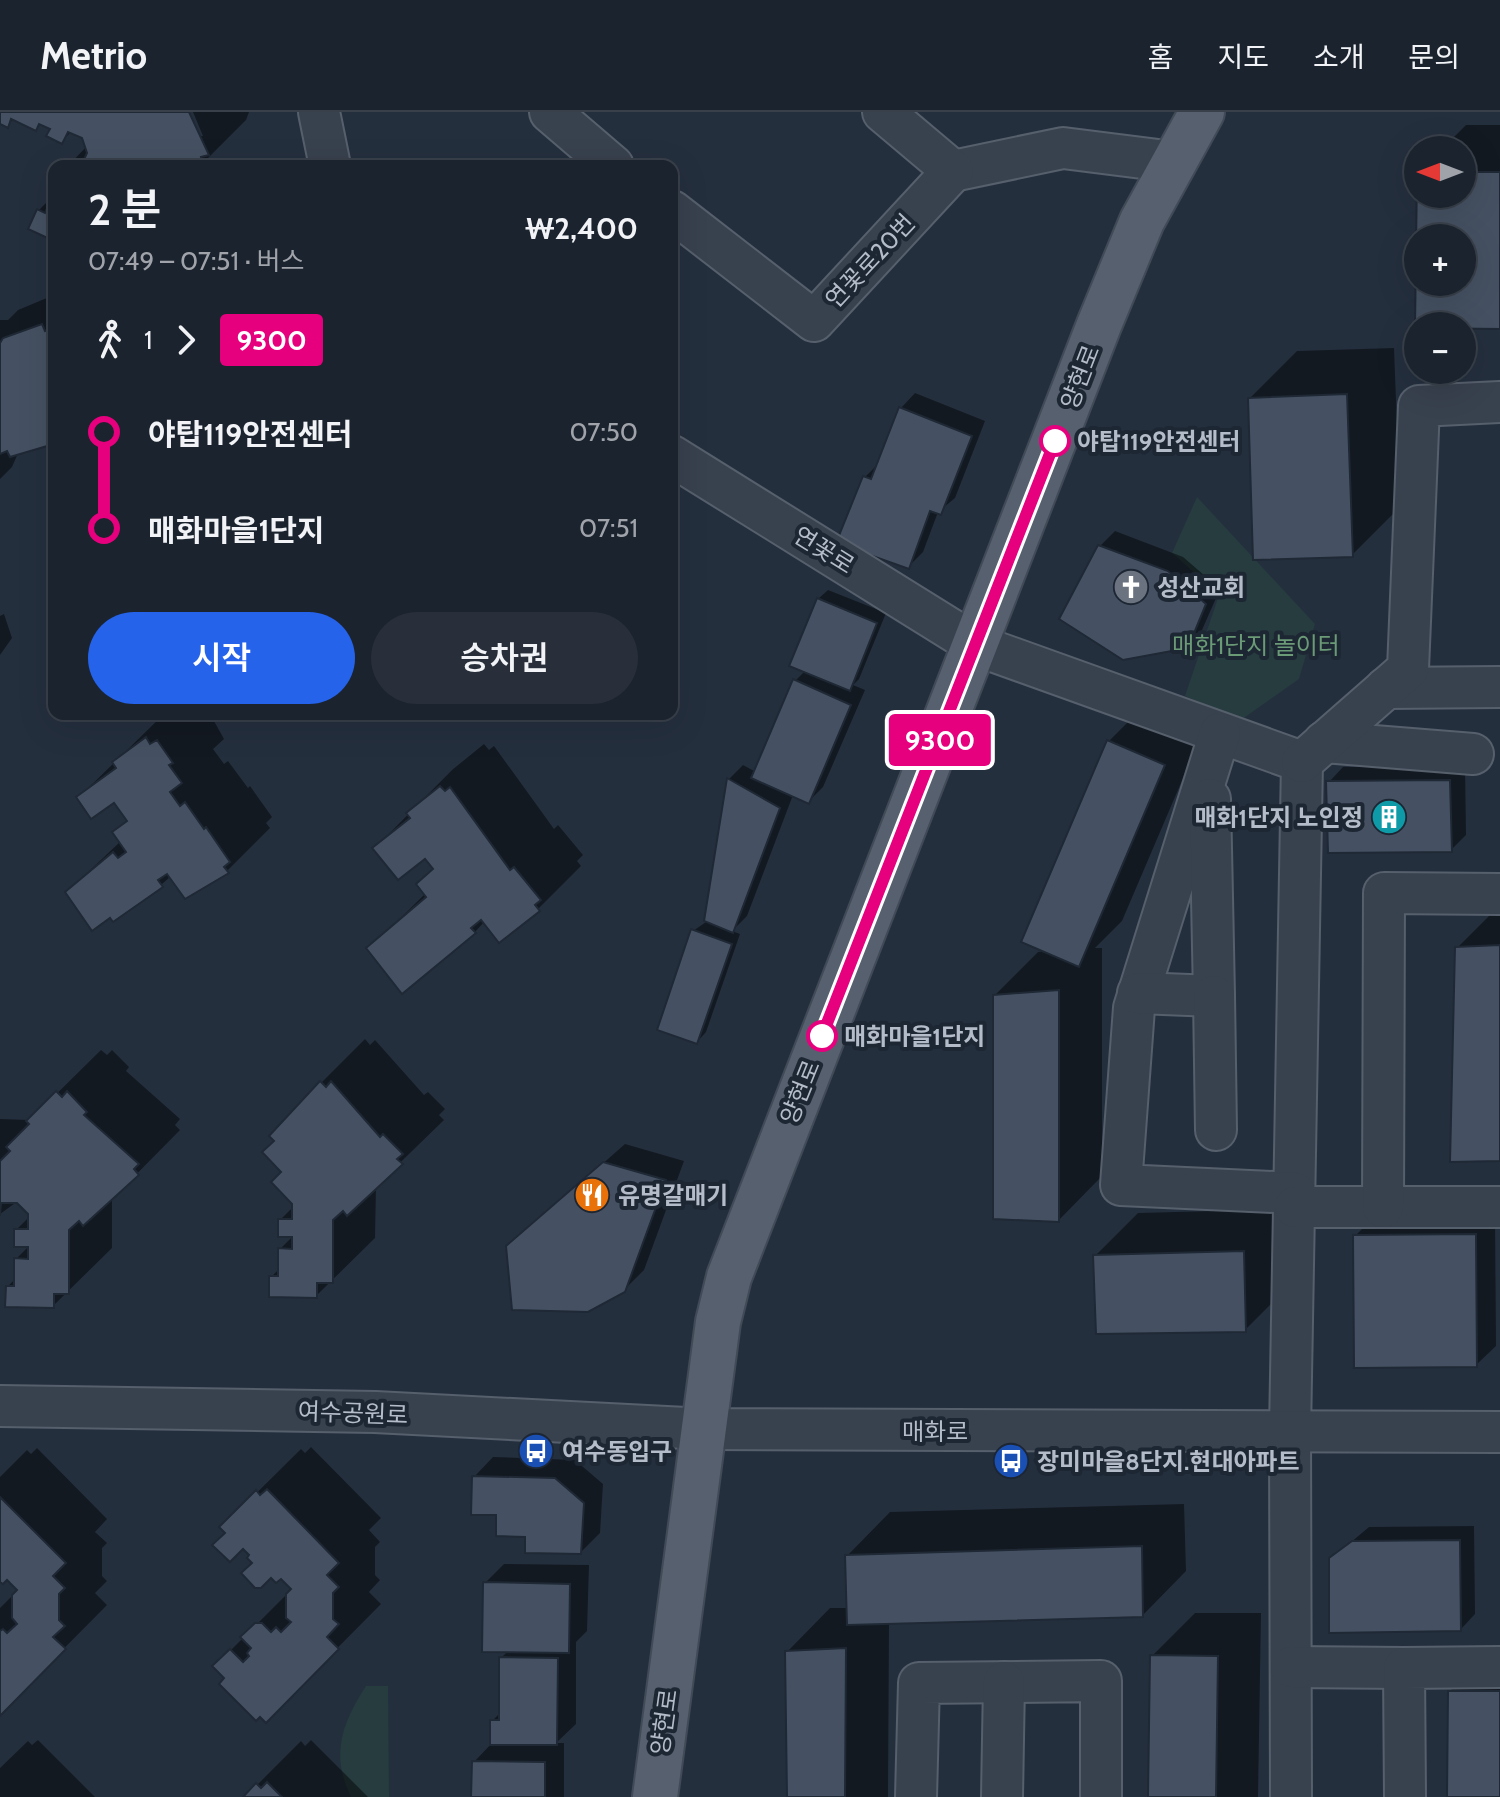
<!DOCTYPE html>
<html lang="ko">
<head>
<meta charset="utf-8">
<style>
	:root { --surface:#1b232e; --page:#282f3a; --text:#f1f3f6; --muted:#a0a4aa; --line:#39404a; --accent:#2563eb }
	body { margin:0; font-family:Cabin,"Noto Sans KR",sans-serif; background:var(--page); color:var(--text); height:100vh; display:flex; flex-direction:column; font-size:30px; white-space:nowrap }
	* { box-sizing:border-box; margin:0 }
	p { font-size:26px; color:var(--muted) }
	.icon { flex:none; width:44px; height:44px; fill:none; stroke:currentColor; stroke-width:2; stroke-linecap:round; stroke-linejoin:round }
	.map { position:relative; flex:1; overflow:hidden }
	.details { position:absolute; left:48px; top:48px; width:630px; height:560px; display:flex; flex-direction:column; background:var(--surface); border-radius:16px; box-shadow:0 8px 32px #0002,0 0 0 2px var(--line) }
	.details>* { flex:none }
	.badge { padding:0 16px; border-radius:6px; font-size:28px; line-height:52px }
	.needle { width:52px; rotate:270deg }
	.fabs { position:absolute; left:1404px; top:24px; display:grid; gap:16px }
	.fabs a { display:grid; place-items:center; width:72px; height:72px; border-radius:50%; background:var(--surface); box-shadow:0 8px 32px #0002,0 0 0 2px var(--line); font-size:40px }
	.map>.badge { position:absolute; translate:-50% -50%; box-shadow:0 0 0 4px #fff }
	.legs { display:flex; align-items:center; gap:12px; height:88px; padding:0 40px; font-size:26px }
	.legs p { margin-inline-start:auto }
	.head { display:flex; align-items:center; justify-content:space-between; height:136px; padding:0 40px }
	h1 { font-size:44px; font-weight:600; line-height:60px }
	.button { display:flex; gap:16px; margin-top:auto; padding:16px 40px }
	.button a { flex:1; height:92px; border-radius:48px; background:var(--accent); color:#fff; font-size:32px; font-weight:600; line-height:92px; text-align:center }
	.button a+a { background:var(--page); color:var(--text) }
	ul { padding:0 40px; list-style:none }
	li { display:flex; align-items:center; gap:28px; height:96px; font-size:30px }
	li i { display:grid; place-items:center; width:12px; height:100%; margin:0 10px; background:currentColor }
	li i::after { content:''; width:20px; height:20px; margin:-10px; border:6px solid; border-radius:50%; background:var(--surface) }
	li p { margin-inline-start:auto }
	li:first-child i { background:linear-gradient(#0000 50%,currentColor 0) }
	li:last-child i { background:linear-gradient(currentColor 50%,#0000 0) }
	header { display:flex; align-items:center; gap:48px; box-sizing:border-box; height:112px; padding:0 40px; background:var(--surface); border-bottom:2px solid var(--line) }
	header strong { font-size:38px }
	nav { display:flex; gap:44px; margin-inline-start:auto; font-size:28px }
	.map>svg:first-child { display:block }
	.green { fill:#263c3f }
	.shadow { fill:#0007 }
	.building { fill:#455162; stroke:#1f2835; stroke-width:2; fill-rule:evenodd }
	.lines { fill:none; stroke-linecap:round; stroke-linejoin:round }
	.minor-casing { stroke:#565f6c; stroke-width:44 }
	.major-casing { stroke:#414a57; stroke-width:48 }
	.minor { stroke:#38414e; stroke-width:40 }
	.major { stroke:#56606e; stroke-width:44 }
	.line-1-casing { stroke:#fff; stroke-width:18 }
	.line-1 { stroke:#e6007e; stroke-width:12 }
	.stop-1-dot { fill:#fff; stroke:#e6007e; stroke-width:4 }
	.labels { text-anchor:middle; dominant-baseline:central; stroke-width:8; stroke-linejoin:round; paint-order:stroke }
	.street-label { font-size:24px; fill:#b4bcc9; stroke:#1d2633 }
	.stop-label { font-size:24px; font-weight:bold; fill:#b4bcc9; stroke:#1d2633; text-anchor:start }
	.poi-label { font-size:24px; font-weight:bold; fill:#b4bcc9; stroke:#1d2633; text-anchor:start }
	.park-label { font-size:24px; fill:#6b9a76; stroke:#1d2633 }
</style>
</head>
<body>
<header>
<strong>Metrio</strong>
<nav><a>홈</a><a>지도</a><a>소개</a><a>문의</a></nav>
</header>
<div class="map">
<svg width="1500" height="1685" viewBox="0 0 1500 1685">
	<rect width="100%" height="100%" fill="#242f3e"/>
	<g class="green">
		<polygon points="1197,385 1315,512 1299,567 1241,608 1185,584 1219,483 1172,441"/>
		<path d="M366 1574H388L389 1685H351C330 1643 342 1611 366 1574Z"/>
	</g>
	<g class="shadow">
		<polygon points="0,0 188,0 199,24 203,24 193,0 249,0 246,8 203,51 194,54 68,54 87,34 84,25 72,19 62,29 52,16 41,11 35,17 14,7 7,13 0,10"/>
		<polygon points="1466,13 1500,13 1500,215 1417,214 1418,139 1418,170 1462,170 1462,126 1418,126 1419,82 1462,82 1462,38 1441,38"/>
		<polygon points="54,83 54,127 38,99"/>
		<polygon points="54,183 54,330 19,339 12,355 0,367 0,208 8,208 18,198"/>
		<polygon points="1394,236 1400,395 1352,443 1250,286 1297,239"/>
		<polygon points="915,281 985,309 955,386 938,400 923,440 908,455 865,365 879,351 901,296"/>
		<polygon points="1115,419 1183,445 1220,477 1202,518 1187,534 1100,434"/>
		<polygon points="828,478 886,501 859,567 853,573 865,578 823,675 809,689 793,683 747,804 732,819 740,822 706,920 697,930 693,819 706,810 729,667 743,653 756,660 795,569 806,558 818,487"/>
		<polygon points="4,502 12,526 0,543 0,504"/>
		<polygon points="1152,586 1207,610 1122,809 1095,836 1102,836 1102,1064 1059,1108 995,883 1038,840 1048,839 1109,629"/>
		<polygon points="164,602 210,602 224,627 213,637 224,652 228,649 248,676 250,674 272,705 266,711 270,716 227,759 171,764 161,773 67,780 121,729 115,720 128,707 115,688 78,686"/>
		<polygon points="484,632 489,638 494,634 554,717 558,713 583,743 577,749 581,754 538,797 484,810 475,820 369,837 426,781 434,756 425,744 375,736 452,658"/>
		<polygon points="1465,654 1466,723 1451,738 1329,670 1343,655"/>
		<polygon points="1500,793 1500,1047 1457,836"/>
		<polygon points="365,927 370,933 375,928 424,983 428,980 445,997 439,1003 444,1008 376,1074 375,1126 316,1184 271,1165 280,1156 280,1137 294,1123 280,1108 294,1094 276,1029 293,999"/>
		<polygon points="101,938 107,943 112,938 129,955 126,959 180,1007 175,1013 180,1018 112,1087 112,1136 53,1194 7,1175 16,1166 16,1147 30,1133 16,1118 30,1104 18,1089 0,1102 0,1007 30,1008"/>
		<polygon points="625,1032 684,1049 644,1158 624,1178 508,1135"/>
		<polygon points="1286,1097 1288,1175 1245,1218 1095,1144 1138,1101"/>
		<polygon points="1495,1103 1496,1234 1476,1253 1355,1124 1375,1104"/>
		<polygon points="311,1335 381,1406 369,1418 380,1430 375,1435 375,1463 380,1468 369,1480 381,1492 266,1608 215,1554 293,1476 281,1464 254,1451 243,1434 222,1415 301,1337 305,1341"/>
		<polygon points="37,1336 107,1407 95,1420 107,1431 102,1436 102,1464 107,1469 95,1481 107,1493 0,1601 0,1496 19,1477 7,1465 0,1467 0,1365 27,1338 31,1342"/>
		<polygon points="493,1345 575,1348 603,1372 600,1421 581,1440 527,1423 474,1365"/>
		<polygon points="1184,1392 1186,1459 1143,1503 889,1510 888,1685 789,1685 787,1540 830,1496 848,1496 847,1444 890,1400"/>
		<polygon points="1474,1414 1475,1502 1461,1517 1331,1447 1369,1415"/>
		<polygon points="504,1452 589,1453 587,1519 576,1530 576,1612 556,1631 564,1631 564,1685 473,1685 474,1650 492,1631 492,1609 501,1600 501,1546 509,1538 485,1471"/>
		<polygon points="1195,1501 1261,1501 1258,1685 1150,1685 1152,1544"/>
		<polygon points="1493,1536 1500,1536 1500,1685 1449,1685 1450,1579"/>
		<polygon points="38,1628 95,1685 0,1685 0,1656 28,1629 32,1633"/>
		<polygon points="311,1628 368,1685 245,1685 301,1629 305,1634"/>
	</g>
	<g class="building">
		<polygon points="0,0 189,0 209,43 201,45 204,53 200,54 81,54 87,41 82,26 68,20 62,32 46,24 50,17 39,12 36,19 11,7 8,16 0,12"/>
		<path d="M1417 59 1418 82H1462V60H1500V217L1415 216ZM1418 126H1462V170H1418Z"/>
		<polygon points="54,81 54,129 28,117 37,97 45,101"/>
		<polygon points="42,212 45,219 52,217 54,223 54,332 10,345 7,339 0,342 0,231 3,226"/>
		<polygon points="1347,282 1353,445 1253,448 1248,286"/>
		<polygon points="899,295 972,324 941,403 930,399 909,457 836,431 863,364 871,367"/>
		<polygon points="1098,433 1168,459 1206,492 1188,536 1123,548 1059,507"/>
		<polygon points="817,486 877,511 850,579 789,554"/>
		<polygon points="793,567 851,593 809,692 751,666"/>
		<polygon points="146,625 150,632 157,628 173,651 169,653 182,671 170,680 180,694 185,690 204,717 206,715 230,750 224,755 229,761 185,787 167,762 158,768 163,775 113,810 110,806 92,819 65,780 113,740 118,746 126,740 112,720 127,709 114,691 91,707 76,685 116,656 112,650"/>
		<polygon points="1107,628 1165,653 1079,855 1021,830"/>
		<polygon points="727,666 780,696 733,821 704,809"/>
		<polygon points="1450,668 1452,740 1328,741 1326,669"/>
		<polygon points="440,674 445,679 450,675 510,758 514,755 541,788 535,793 540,799 499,831 481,808 471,816 476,821 402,882 366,836 426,785 416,772 433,757 425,747 398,768 372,736 410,706 406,701"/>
		<polygon points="691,817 732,832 697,932 657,918"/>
		<polygon points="1500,833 1500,1049 1450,1050 1455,835"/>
		<polygon points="1059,878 1059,1110 993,1107 993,883"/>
		<polygon points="320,969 326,975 331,969 380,1025 383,1022 403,1042 397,1047 403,1052 347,1104 343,1099 333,1108 333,1171 317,1171 317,1186 269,1185 269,1164 278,1164 278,1136 292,1137 292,1125 278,1125 278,1107 292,1107 292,1092 271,1070 281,1060 262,1040 274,1029 269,1024"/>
		<polygon points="56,979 62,985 67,979 87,1000 84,1003 139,1052 134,1057 139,1063 83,1114 79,1109 69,1118 69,1182 54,1182 54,1196 5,1195 6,1174 14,1174 14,1146 28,1147 28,1135 14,1135 14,1117 28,1117 28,1102 17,1091 1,1091 0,1104 0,1049 10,1039 6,1035 29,1012 26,1009"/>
		<polygon points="603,1050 666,1068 625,1180 588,1200 512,1198 506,1134"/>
		<polygon points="1476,1122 1477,1255 1354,1256 1353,1123"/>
		<polygon points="1244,1139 1246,1220 1096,1222 1093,1143"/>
		<polygon points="472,1364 555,1366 584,1391 581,1442 525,1441 525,1425 496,1424 496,1403 471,1403"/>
		<polygon points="267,1377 339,1451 327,1463 339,1475 333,1481 333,1507 339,1512 327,1525 339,1537 266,1611 260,1605 256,1609 219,1572 224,1566 212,1554 230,1537 243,1550 249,1544 247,1541 251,1536 240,1525 255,1511 262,1511 271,1520 276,1515 281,1520 291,1510 286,1506 286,1482 291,1477 281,1467 276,1471 271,1466 261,1476 255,1476 241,1461 252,1451 247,1446 249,1443 243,1437 230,1450 212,1433 225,1421 219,1415 256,1378 260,1383"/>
		<polygon points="0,1385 66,1451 53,1464 65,1476 59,1482 59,1508 65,1514 53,1525 66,1537 0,1604 0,1519 3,1517 7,1521 17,1512 12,1506 12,1483 17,1478 7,1468 3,1472 0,1470"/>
		<polygon points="1460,1428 1461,1519 1329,1521 1329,1446 1352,1429"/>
		<polygon points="1142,1434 1143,1505 847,1513 845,1443"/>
		<polygon points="483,1470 570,1472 569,1541 482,1540"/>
		<polygon points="846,1536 845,1685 787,1685 785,1539"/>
		<polygon points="1150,1543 1218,1544 1216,1685 1148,1685"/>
		<polygon points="499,1545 558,1546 557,1633 490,1633 490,1608 499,1608"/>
		<polygon points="1448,1579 1500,1579 1500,1685 1447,1685"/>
		<polygon points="472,1649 545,1650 545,1685 471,1685"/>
		<polygon points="267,1670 282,1685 243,1685 256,1671 261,1676"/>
	</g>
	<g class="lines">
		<defs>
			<g id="minor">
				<polyline points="319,0 330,54"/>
				<polyline points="550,0 613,54"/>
				<polyline points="953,59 1063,36 1174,50"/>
				<polyline points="672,99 814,209 953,59 883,0"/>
				<polyline points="672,344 976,533 1302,650 1290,1320 1291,1685"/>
				<polyline points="1386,576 1500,575"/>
				<polyline points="1220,621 1134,896 1121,1073 1295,1081"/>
				<polyline points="1324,630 1473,642"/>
				<polyline points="1302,650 1408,557 1419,294 1500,290"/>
				<polyline points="1138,881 1214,884 1210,687"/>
				<polyline points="1214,884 1216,1018"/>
				<polyline points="1295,1095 1500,1095"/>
				<polyline points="1383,1095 1384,781 1500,782"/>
				<polyline points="0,1294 375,1300 705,1317 1500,1320"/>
				<polyline points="1291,1555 1404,1556"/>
				<polyline points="916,1685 919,1571 1101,1569 1101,1685"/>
				<polyline points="1002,1685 1004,1570"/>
				<polyline points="1405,1685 1404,1556 1500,1555"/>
			</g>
			<polyline id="major" points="655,1685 718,1210 729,1165 1099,213 1142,109 1202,0"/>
		</defs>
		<use href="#minor" class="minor-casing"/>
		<use href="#major" class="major-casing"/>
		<use href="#minor" class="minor"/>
		<use href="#major" class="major"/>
	</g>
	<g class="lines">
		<defs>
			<polyline id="line-1" points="822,924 1055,329"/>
		</defs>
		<use href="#line-1" class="line-1-casing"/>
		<use href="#line-1" class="line-1"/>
	</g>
	<defs>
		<symbol id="church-disc" viewBox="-11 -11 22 22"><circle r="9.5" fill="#6b7280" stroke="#1d2633"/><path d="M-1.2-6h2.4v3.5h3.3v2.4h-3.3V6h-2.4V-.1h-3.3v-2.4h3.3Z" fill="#fff"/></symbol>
		<symbol id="building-disc" viewBox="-11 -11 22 22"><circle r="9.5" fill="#0f9aa8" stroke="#1d2633"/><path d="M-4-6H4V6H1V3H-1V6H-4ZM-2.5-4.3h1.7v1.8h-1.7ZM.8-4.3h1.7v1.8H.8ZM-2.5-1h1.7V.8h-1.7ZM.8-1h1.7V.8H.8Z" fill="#fff"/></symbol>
		<symbol id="restaurant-disc" viewBox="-11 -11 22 22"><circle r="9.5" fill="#e8710a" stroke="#1d2633"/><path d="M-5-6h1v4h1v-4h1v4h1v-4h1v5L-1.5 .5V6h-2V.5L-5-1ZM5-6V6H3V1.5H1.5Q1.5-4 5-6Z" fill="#fff"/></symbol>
		<symbol id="bus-disc" viewBox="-11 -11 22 22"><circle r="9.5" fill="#1a4fb4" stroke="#1d2633"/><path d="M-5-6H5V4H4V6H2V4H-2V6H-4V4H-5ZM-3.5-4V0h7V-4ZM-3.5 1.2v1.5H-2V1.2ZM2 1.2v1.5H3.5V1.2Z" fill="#fff"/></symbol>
	</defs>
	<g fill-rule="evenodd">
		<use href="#church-disc" x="1111" y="455" width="40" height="40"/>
		<use href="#building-disc" x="1369" y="685" width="40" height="40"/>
		<use href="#restaurant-disc" x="572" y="1063" width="40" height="40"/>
		<use href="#bus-disc" x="516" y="1319" width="40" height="40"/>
		<use href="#bus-disc" x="991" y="1329" width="40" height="40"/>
	</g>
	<g class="stop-1-dot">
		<circle cx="1055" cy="329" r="14"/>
		<circle cx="822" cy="924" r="14"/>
	</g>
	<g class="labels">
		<g class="street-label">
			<text transform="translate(870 149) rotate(-47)">연꽃로20번</text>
			<text transform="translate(1080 265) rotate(-69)">양현로</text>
			<text transform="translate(824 438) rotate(32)">연꽃로</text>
			<text transform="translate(800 980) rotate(-68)">양현로</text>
			<text transform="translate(353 1301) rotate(2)">여수공원로</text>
			<text x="935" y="1319">매화로</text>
			<text transform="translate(664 1610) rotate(-82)">양현로</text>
		</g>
		<g class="stop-label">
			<text x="1077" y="329">야탑119안전센터</text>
			<text x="844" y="924">매화마을1단지</text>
		</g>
		<g class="poi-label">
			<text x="1157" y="475">성산교회</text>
			<text x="1363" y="705" text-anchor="end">매화1단지 노인정</text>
			<text x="618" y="1083">유명갈매기</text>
			<text x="562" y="1339">여수동입구</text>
			<text x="1037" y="1349">장미마을8단지.현대아파트</text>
		</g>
		<g class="park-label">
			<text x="1256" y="533">매화1단지 놀이터</text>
		</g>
	</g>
</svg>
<div class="fabs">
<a><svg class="needle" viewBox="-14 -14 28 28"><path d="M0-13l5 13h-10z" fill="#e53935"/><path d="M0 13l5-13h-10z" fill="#a0a4aa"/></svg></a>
<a>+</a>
<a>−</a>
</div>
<b class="badge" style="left:940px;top:628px;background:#e6007e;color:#fff">9300</b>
<section class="details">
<div class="head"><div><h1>2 분</h1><p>07:49 – 07:51 · 버스</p></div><b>₩2,400</b></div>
<div class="legs"><svg class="icon" aria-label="walk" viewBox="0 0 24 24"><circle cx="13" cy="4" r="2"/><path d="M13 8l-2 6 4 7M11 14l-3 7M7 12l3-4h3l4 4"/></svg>1<svg class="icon" aria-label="forward" viewBox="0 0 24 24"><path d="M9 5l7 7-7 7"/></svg><b class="badge" style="background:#e6007e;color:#fff">9300</b></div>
<ul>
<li><i style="color:#e6007e"></i><b>야탑119안전센터</b><p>07:50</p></li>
<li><i style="color:#e6007e"></i><b>매화마을1단지</b><p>07:51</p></li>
</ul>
<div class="button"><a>시작</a><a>승차권</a></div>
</section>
</div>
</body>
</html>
